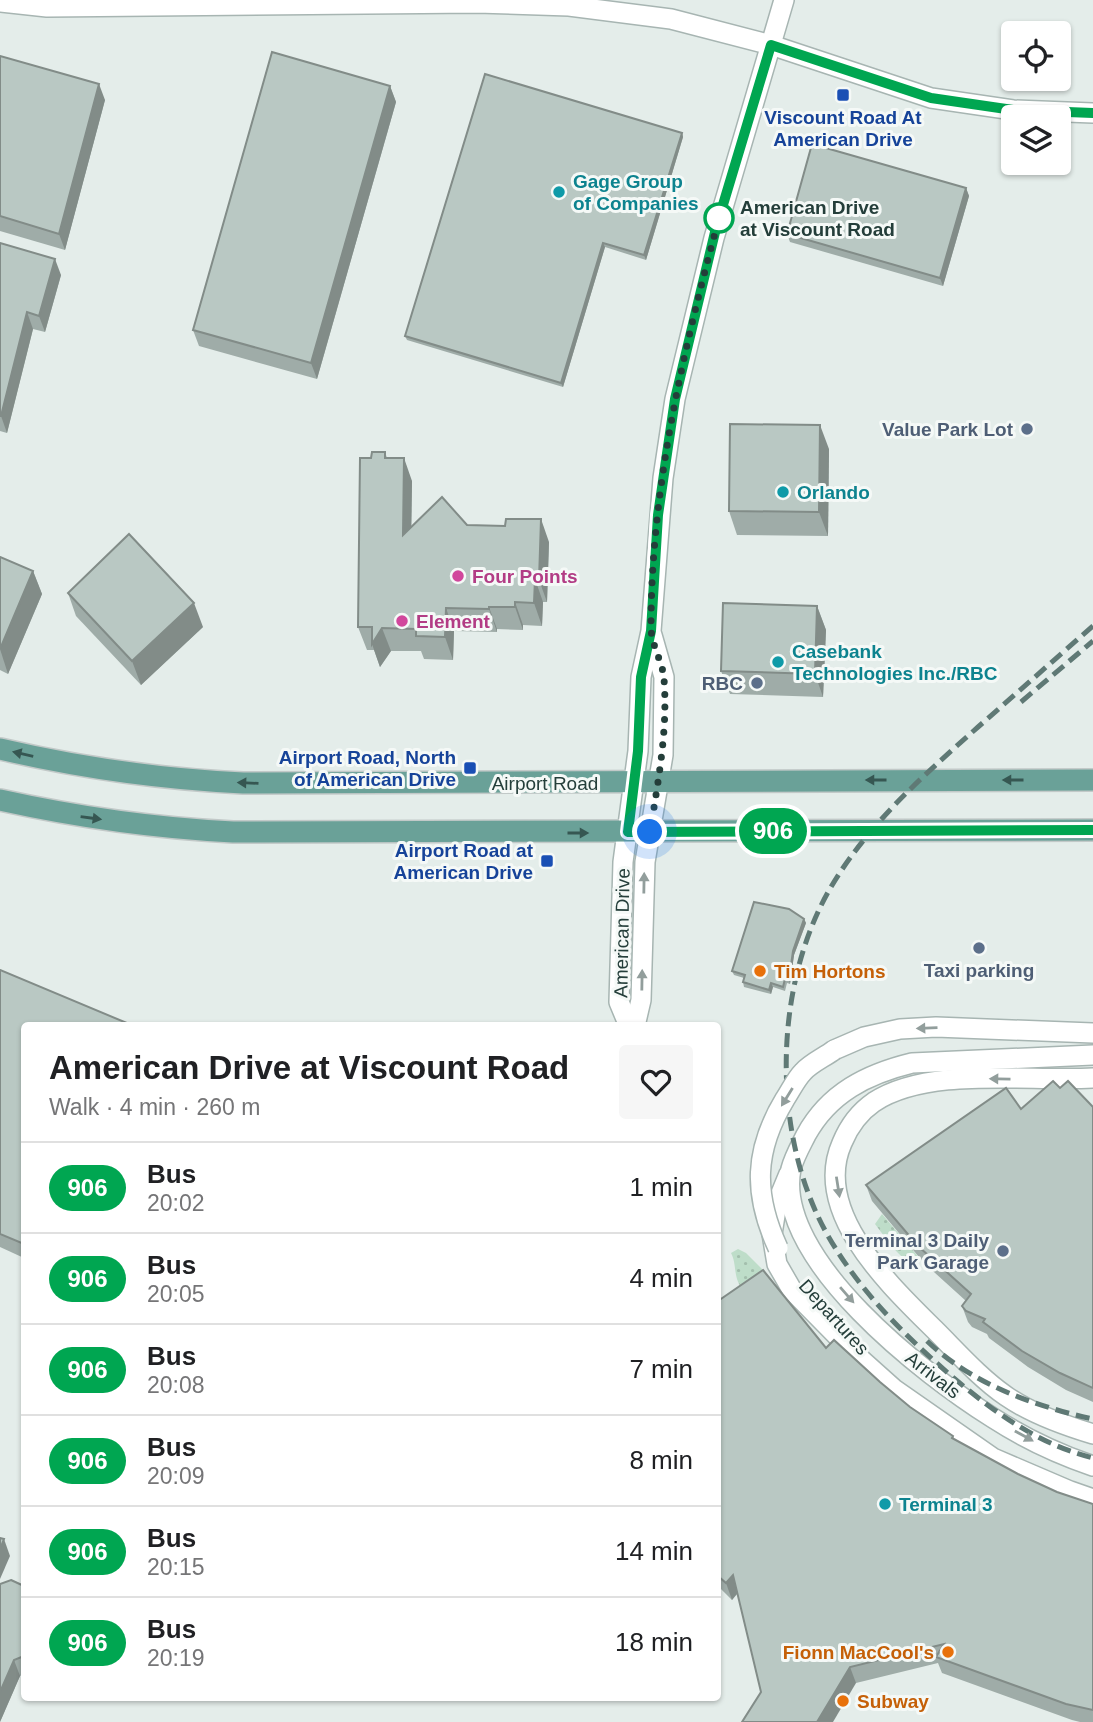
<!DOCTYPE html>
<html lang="en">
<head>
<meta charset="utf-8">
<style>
	:root { --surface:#fff; --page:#f6f6f6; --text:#202124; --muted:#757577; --line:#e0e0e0 }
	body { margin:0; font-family:Arial,sans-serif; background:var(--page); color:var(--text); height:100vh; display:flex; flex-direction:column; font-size:26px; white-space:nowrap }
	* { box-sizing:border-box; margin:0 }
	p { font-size:23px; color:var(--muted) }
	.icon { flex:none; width:38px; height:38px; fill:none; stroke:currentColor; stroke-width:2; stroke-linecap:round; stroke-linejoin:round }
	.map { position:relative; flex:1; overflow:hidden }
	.details { position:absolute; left:21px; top:1022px; width:700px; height:679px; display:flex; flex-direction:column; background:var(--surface); border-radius:7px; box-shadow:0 2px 5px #0004 }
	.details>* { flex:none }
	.badge { padding:0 14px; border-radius:23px; font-size:24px; line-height:46px }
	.controls { position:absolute; left:1001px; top:21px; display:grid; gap:14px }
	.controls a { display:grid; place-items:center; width:70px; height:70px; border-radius:7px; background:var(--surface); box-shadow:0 2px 5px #0004; font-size:35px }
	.you { position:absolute; width:35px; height:35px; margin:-18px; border:5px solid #fff; border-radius:50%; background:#1a73e8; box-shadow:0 0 0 10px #1a73e833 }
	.map>.badge { position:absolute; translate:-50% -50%; box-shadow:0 0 0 4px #fff }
	.round { display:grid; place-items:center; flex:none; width:74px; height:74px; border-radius:7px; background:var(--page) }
	.summary { display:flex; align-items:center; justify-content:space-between; height:119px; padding:0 28px }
	h1 { font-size:33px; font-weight:700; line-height:52px }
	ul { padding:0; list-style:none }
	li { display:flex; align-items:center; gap:21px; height:91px; padding:0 28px; border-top:2px solid var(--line) }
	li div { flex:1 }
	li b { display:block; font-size:26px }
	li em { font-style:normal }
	li .badge { min-width:77px; font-weight:700; text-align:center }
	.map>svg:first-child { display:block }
	.grass { fill:url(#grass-dots) }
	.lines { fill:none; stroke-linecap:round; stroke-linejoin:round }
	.minor-casing { stroke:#a7b5b2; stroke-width:22 }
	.major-casing { stroke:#c2c9c8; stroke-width:24 }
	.minor { stroke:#fff; stroke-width:19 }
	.major { stroke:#6aa198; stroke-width:21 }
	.rail { stroke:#5f7975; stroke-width:5; stroke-dasharray:14 7; stroke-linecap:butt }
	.minor-bridge-casing { stroke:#a7b5b2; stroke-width:22; stroke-linecap:butt }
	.minor-bridge { stroke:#fff; stroke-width:19 }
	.wall { fill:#9faca8 }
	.shaded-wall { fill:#828c88 }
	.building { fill:#b9c8c3; stroke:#828c88; stroke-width:2 }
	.oneway { fill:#365752 }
	.oneway2 { fill:#929e9c }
	.line-casing { stroke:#fff; stroke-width:16 }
	.line { stroke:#00a651; stroke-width:10 }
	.walk { stroke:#243e3a; stroke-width:7; stroke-dasharray:0 12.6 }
	.transit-dot { fill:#1a4fb4; stroke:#f5f9f7; stroke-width:2.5 }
	.culture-dot { fill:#0f9aa8; stroke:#f5f9f7; stroke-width:2.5 }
	.stop-dot { fill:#fff; stroke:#00a651; stroke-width:3.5 }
	.service-dot { fill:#5c6f8a; stroke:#f5f9f7; stroke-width:2.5 }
	.hotel-dot { fill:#d1479c; stroke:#f5f9f7; stroke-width:2.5 }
	.food-dot { fill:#e8710a; stroke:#f5f9f7; stroke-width:2.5 }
	.labels { text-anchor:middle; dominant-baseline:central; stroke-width:6; stroke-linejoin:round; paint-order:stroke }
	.transit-label { font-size:19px; font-weight:bold; fill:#164399; stroke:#f5f9f7; text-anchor:end }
	.culture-label { font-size:19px; font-weight:bold; fill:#0d838f; stroke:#f5f9f7; text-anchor:start }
	.stop-label { font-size:19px; font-weight:bold; fill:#243e3a; stroke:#f5f9f7; text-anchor:start }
	.service-label { font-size:19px; font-weight:bold; fill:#4e5e75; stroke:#f5f9f7; text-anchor:end }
	.hotel-label { font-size:19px; font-weight:bold; fill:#b23c85; stroke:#f5f9f7; text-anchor:start }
	.street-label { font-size:19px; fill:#243e3a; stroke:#f5f9f7 }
	.food-label { font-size:19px; font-weight:bold; fill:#c56008; stroke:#f5f9f7; text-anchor:start }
</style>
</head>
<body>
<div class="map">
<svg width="1093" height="1722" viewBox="0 0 1093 1722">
	<defs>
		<pattern id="grass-dots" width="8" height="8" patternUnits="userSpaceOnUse" patternTransform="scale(1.75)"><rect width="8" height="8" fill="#beddc9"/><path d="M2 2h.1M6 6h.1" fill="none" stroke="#a3bfad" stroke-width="1.8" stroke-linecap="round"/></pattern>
	</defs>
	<rect width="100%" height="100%" fill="#e4edea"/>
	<g class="grass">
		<path d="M882 1214 921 1260C904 1270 885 1236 875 1224Z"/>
		<path d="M738 1249 746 1253 765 1272 742 1288C733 1278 737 1264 731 1253Z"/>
	</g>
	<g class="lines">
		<defs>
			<g id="minor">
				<polyline points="0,2 47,7 477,3 569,6 671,19 771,45 931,98 1013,110 1093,113"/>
				<polyline points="629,1026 619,1002 623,862 638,751 641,677 651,631 663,478 675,399 714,238 784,0"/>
				<polyline points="635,1026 641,1000 645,862 663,755 664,677 652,635"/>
				<polyline points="834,1050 864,1037 900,1029 936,1027 1093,1033"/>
				<path d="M1093 1055 912 1063C867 1074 829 1093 806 1135 801 1145 794 1157 791 1169 773 1259 926 1376 993 1418 1024 1438 1058 1454 1093 1466"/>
				<path d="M1093 1078C1029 1082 929 1066 874 1102 858 1113 849 1126 842 1143 811 1213 892 1287 936 1331 958 1353 980 1378 1006 1396 1032 1414 1063 1425 1093 1434"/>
				<polyline points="789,1174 777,1203 772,1234 777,1264 792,1290 856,1355 894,1389 993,1458 1070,1491 1093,1499"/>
			</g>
			<g id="major">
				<path d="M0 749C81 768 160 779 243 783L1093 780"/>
				<path d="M0 800C77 817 154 828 233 832L1093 830"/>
			</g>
		</defs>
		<use href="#minor" class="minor-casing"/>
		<use href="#major" class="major-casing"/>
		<use href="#minor" class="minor"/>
		<use href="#major" class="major"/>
		<g class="rail">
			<path d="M1093 626C1055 659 1017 693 978 727 924 775 868 824 831 887 773 986 771 1134 827 1234 858 1289 901 1332 948 1373 991 1410 1037 1444 1093 1458"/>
			<polyline points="1021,702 1093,641"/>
			<path d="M927 1341C972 1384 1034 1406 1093 1419"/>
		</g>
		<defs>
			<path id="minor-bridge" d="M778 1248C753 1194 754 1150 785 1099 791 1090 796 1079 803 1072 811 1063 825 1057 834 1050"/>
		</defs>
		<use href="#minor-bridge" class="minor-bridge-casing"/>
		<use href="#minor-bridge" class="minor-bridge"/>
	</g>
	<g class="wall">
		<polygon points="0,56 105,100 65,250 0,231"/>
		<polygon points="390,86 396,102 317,379 199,346 193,330"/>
		<polygon points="682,133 683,137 646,260 605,247 563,387 407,340 405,336"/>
		<polygon points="966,188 969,196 943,286 790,242 787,234"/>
		<polygon points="0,243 61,275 45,332 33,329 7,433 0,431"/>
		<polygon points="829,449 828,536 737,535 729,511"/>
		<polygon points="385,452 387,458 412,481 411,527 467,525 549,542 547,602 543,602 542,626 523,625 523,630 497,629 497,632 454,631 453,660 424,659 421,651 391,651 380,667 374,650 367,650 358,627"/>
		<polygon points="0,557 33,571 42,594 8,674 0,670"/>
		<polygon points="68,593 203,627 141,685 76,616"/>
		<polygon points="817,606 826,630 823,697 730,694 721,671"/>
		<polygon points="804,919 806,923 794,955 790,984 787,983 785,991 773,987 771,994 744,987 743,982 744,978 734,975 732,971"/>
		<polygon points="0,970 24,1026 24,1258 0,1247"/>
		<polygon points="1060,1088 1093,1107 1093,1402 1066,1390 1028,1367 989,1338 987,1334 972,1327 968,1322 962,1306 966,1301 924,1263 872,1201 866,1185 1021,1109"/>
		<polygon points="718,1301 826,1348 880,1382 910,1407 953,1436 954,1439 1018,1474 1057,1492 1093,1504 1093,1722 1080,1722 1072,1720 942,1673 938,1663 856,1683 761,1692 738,1593 732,1600 718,1586"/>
		<polygon points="24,1586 24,1674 20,1676 0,1722"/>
	</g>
	<g class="shaded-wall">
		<polygon points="99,84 105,100 65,250 59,234"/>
		<polygon points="390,86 396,102 317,379 311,363"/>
		<polygon points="682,133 683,137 646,260 644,255"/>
		<polygon points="966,188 969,196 943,286 940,278"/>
		<polygon points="603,243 605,247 563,387 561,383"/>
		<polygon points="55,259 61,275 45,332 39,316"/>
		<polygon points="27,312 33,329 7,433 1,416"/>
		<polygon points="820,425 829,449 828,536 819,512"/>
		<polygon points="404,458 412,481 411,558 403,535"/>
		<polygon points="541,519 549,542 547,602 539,580"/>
		<polygon points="33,571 42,594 8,674 0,649"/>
		<polygon points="535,579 543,602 542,626 534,603"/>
		<polygon points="515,602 523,625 523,630 515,607"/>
		<polygon points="194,603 203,627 141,685 132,661"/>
		<polygon points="817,606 826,630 823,697 815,674"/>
		<polygon points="489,607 497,629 497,632 489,609"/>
		<polygon points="446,608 454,631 453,660 445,637"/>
		<polygon points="382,628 391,651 380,667 372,644"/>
		<polygon points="804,919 806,923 794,955 790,984 789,980 793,951"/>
		<polygon points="771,983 773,987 771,994 769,990"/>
		<polygon points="4,1539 10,1556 0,1579 0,1549"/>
		<polygon points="733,1575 739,1591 732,1600 726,1583"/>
		<polygon points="14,1660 20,1676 0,1722 0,1692"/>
		<polygon points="850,1667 856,1683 833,1722 817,1722"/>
	</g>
	<g class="building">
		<polygon points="272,52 390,86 311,363 193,330"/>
		<polygon points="0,56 99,84 59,234 0,216"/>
		<polygon points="485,74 682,133 644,255 603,243 561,383 405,336"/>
		<polygon points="812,144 966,188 940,278 787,234"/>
		<polygon points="0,243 55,259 39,316 27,312 1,416 0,416"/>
		<polygon points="730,424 820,425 819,512 729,511"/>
		<polygon points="372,452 385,452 385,458 404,458 403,535 442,497 467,525 505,526 506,519 541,519 539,580 535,579 534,603 515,602 515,607 489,607 489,609 446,608 445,637 416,636 416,629 382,628 372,644 372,627 358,627 360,458 371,458"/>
		<polygon points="129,534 194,603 132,661 68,593"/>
		<polygon points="0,557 33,571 0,649"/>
		<polygon points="723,603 817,606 815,674 721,671"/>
		<polygon points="754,902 789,909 804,919 793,951 789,980 785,979 783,987 771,983 769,990 743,982 745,975 732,971"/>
		<polygon points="0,970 134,1026 24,1026 24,1244 0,1234"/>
		<polygon points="1053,1081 1060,1088 1068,1081 1093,1107 1093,1388 1060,1373 1022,1351 983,1322 985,1319 966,1311 962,1306 971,1294 918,1246 866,1185 1006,1088 1021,1109"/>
		<polygon points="763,1270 826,1348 834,1340 880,1382 910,1407 953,1436 952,1438 1018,1474 1057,1492 1093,1504 1093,1710 1066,1704 936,1657 944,1644 850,1667 817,1722 742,1722 761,1692 733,1575 726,1583 718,1576 718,1301"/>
		<polygon points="0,1538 4,1539 0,1549"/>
		<polygon points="11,1580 24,1586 24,1656 14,1660 0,1692 0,1584"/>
	</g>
	<defs><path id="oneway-solid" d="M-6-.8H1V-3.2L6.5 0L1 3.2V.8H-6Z" transform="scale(1.75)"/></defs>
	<g class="oneway">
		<use href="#oneway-solid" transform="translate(23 754) rotate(-167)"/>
		<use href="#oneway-solid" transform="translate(876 780) rotate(180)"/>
		<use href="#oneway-solid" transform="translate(1013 780) rotate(180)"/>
		<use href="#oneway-solid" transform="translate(248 783) rotate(-178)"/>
		<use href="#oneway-solid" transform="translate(91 818) rotate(8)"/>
		<use href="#oneway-solid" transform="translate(578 833)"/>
	</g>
	<g class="oneway2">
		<use href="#oneway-solid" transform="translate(644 883) rotate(-89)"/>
		<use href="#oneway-solid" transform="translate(642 980) rotate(-89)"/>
		<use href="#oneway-solid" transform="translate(927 1028) rotate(178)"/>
		<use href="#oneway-solid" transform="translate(1000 1079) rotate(-179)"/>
		<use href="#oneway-solid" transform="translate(787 1097) rotate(122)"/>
		<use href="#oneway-solid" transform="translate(838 1187) rotate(81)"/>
		<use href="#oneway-solid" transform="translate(847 1295) rotate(49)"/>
		<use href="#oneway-solid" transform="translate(1024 1436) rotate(29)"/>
	</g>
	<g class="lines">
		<defs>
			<polyline id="line" points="1093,113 1013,110 931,98 771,45 716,228 675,399 658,515 651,631 641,677 638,751 628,832 1093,830"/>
		</defs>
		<use href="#line" class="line-casing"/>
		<use href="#line" class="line"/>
		<path class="walk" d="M650 832C658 782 668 730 664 679 663 662 651 645 651 627 651 489 683 351 719 218"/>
	</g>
	<g class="transit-dot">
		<rect x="836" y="88" width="14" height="14" rx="3.5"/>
		<rect x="463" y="761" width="14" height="14" rx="3.5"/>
		<rect x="540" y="854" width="14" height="14" rx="3.5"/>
	</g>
	<g class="culture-dot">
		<circle cx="559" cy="192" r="7"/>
		<circle cx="783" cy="492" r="7"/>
		<circle cx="778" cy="662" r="7"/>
		<circle cx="885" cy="1504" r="7"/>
	</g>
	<circle class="stop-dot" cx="719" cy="218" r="14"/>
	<g class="service-dot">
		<circle cx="1027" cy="429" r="7"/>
		<circle cx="757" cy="683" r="7"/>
		<circle cx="979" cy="948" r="7"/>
		<circle cx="1003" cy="1251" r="7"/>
	</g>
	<g class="hotel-dot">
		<circle cx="458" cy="576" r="7"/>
		<circle cx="402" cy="621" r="7"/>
	</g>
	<g class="food-dot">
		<circle cx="760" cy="971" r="7"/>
		<circle cx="948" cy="1652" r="7"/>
		<circle cx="843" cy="1701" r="7"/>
	</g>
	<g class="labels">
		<g class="transit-label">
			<text x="843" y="117" text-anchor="middle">Viscount Road At<tspan x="843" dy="22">American Drive</tspan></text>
			<text x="456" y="757">Airport Road, North<tspan x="456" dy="22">of American Drive</tspan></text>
			<text x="533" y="850">Airport Road at<tspan x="533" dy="22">American Drive</tspan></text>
		</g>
		<g class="culture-label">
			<text x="573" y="181">Gage Group<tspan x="573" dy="22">of Companies</tspan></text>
			<text x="797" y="492">Orlando</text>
			<text x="792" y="651">Casebank<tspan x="792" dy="22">Technologies Inc./RBC</tspan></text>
			<text x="899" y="1504">Terminal 3</text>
		</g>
		<g class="stop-label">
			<text x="740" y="207">American Drive<tspan x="740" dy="22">at Viscount Road</tspan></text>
		</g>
		<g class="service-label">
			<text x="1013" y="429">Value Park Lot</text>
			<text x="743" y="683">RBC</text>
			<text x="979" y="970" text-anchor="middle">Taxi parking</text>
			<text x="989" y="1240">Terminal 3 Daily<tspan x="989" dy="22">Park Garage</tspan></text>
		</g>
		<g class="hotel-label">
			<text x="472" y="576">Four Points</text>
			<text x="416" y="621">Element</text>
		</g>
		<g class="street-label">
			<text x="545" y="783">Airport Road</text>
			<text transform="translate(622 933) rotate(-89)">American Drive</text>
			<text transform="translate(834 1317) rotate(48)">Departures</text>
			<text transform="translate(933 1375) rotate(38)">Arrivals</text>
		</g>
		<g class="food-label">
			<text x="774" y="971">Tim Hortons</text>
			<text x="934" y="1652" text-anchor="end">Fionn MacCool's</text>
			<text x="857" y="1701">Subway</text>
		</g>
	</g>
</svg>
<div class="controls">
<a><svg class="icon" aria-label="locate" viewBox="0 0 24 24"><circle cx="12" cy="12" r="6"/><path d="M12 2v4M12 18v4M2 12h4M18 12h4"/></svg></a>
<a><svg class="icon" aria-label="layers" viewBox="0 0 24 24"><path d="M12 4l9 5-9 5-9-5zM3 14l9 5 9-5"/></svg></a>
</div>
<div class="you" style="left:650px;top:832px"></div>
<b class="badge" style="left:773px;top:831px;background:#00a651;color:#fff">906</b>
<section class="details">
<div class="summary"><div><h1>American Drive at Viscount Road</h1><p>Walk · 4 min · 260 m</p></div><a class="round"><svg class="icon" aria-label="heart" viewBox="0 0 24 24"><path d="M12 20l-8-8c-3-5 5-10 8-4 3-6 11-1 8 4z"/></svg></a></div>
<ul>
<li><span class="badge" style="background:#00a651;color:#fff">906</span><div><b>Bus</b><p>20:02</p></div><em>1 min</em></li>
<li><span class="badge" style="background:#00a651;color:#fff">906</span><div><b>Bus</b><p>20:05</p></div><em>4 min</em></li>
<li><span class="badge" style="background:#00a651;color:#fff">906</span><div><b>Bus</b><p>20:08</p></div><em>7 min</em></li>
<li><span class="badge" style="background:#00a651;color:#fff">906</span><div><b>Bus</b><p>20:09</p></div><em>8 min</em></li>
<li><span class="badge" style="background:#00a651;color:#fff">906</span><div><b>Bus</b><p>20:15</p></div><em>14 min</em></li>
<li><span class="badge" style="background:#00a651;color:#fff">906</span><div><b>Bus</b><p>20:19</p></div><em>18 min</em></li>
</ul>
</section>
</div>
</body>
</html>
